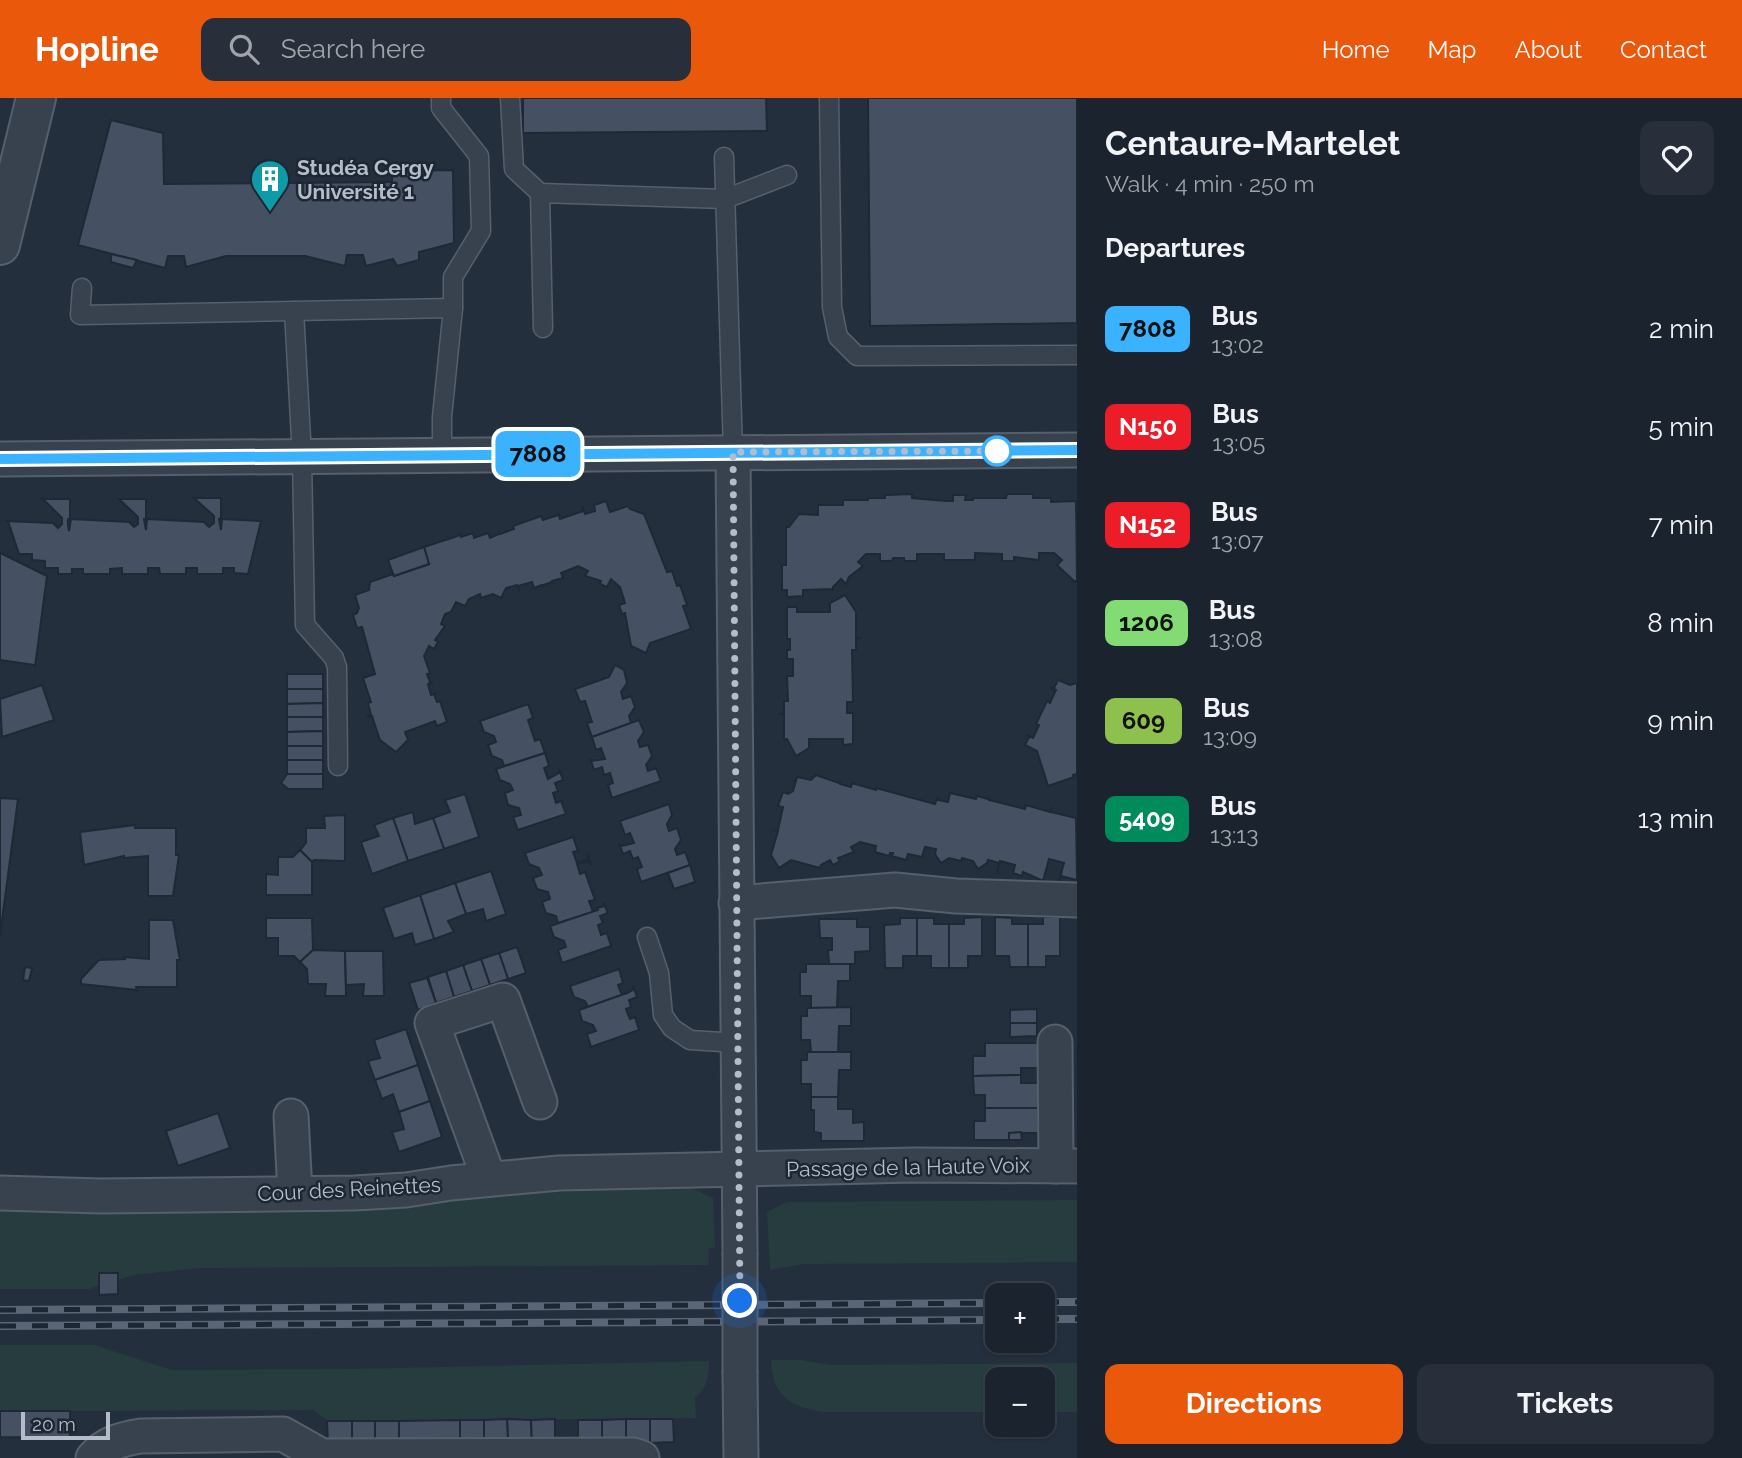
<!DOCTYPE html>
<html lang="en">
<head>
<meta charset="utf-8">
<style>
	:root { --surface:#1b232e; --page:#282f3a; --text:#f1f3f6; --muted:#a0a4aa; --line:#39404a; --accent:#ea580c }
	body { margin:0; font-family:Raleway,sans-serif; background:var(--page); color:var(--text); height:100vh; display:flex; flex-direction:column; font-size:26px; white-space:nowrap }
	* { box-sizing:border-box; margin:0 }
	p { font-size:23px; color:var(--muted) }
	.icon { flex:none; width:38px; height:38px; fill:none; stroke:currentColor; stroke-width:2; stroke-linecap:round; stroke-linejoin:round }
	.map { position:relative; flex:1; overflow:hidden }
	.details { display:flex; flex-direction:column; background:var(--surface); width:665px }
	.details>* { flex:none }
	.badge { padding:0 14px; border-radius:10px; font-size:24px; line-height:46px }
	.fabs { position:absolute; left:985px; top:1185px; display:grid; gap:14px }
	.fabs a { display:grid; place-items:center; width:70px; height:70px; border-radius:14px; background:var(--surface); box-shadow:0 2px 5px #0004,0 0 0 2px var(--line); font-size:35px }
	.scale { position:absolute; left:21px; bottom:18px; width:89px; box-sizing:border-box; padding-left:7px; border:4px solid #b4bcc9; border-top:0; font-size:19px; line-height:24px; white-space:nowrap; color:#b4bcc9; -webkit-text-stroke:5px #1d2633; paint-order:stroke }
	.you { position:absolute; width:35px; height:35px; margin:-18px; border:5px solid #fff; border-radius:50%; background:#1a73e8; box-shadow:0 0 0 10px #1a73e833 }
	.map>.badge { position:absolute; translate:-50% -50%; box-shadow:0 0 0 4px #fff }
	h2 { padding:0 28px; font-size:26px; line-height:63px }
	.round { display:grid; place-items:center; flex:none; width:74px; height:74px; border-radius:14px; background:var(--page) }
	.summary { display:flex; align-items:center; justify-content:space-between; height:119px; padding:0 28px }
	h1 { font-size:33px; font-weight:700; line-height:52px }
	.cta { display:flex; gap:14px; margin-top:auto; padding:14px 28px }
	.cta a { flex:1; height:80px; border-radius:14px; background:var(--accent); color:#fff; font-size:28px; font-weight:700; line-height:80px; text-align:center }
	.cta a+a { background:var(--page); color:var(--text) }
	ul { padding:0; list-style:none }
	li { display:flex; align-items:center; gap:21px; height:98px; padding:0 28px }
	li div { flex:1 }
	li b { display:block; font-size:26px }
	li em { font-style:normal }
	li .badge { min-width:77px; font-weight:700; text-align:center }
	header { display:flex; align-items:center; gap:42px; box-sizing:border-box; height:98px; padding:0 35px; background:var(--accent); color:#fff }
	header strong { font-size:33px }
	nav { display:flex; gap:38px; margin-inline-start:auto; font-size:24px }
	.search { width:490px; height:63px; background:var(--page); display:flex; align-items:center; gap:18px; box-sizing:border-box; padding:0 24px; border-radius:14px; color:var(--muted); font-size:26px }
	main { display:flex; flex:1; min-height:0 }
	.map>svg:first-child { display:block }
	.grass { fill:#263c3f }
	.building { fill:#455162; stroke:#1f2835; stroke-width:2 }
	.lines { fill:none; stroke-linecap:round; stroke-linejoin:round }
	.service-casing { stroke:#565f6c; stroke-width:21 }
	.minor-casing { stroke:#565f6c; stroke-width:37 }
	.tertiary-casing { stroke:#565f6c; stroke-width:42 }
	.service { stroke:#38414e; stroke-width:18 }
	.minor { stroke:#38414e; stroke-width:33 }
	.tertiary { stroke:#38414e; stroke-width:38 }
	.rail-casing { stroke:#5a6575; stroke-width:8 }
	.rail { stroke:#1d2633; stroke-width:5; stroke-dasharray:16; stroke-linecap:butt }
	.minor-bridge-casing { stroke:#565f6c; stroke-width:37; stroke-linecap:butt }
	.minor-bridge { stroke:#38414e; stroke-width:33 }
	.line-casing { stroke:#fff; stroke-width:16 }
	.line { stroke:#3bb2ff; stroke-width:10 }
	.walk { stroke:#b4bcc9; stroke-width:7; stroke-dasharray:0 12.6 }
	.stop-dot { fill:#fff; stroke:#3bb2ff; stroke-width:3.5 }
	.labels { text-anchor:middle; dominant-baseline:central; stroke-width:5; stroke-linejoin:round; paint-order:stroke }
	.poi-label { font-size:21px; font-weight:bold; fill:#b4bcc9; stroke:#1d2633; text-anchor:start }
	.street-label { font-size:21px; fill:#b4bcc9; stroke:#1d2633 }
</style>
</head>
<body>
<header>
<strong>Hopline</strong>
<div class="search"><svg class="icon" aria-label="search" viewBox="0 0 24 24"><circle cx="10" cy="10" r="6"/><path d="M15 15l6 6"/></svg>Search here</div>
<nav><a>Home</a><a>Map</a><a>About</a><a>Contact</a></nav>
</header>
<main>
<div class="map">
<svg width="1077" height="1360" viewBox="0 0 1077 1360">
	<rect width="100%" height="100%" fill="#242f3e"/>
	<g class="grass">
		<polygon points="685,1087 713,1100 715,1149 708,1151 709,1167 200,1170 134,1177 89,1191 0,1191 0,1110"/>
		<polygon points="1077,1102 1077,1164 804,1166 770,1172 767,1114 787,1104"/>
		<path d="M0 1247H94L172 1272 349 1271 709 1263C709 1279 707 1289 695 1300L696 1320 328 1323 313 1312 0 1313Z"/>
		<path d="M771 1262H801L831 1267 1077 1265V1314H1043V1281H998L997 1314H822C790 1308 772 1298 771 1262Z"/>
	</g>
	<g class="building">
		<polygon points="523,0 766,0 767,33 523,35"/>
		<polygon points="868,0 1077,0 1077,225 870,228"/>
		<polygon points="111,22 163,35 164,86 392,84 392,73 453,72 454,145 419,154 419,162 397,168 393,161 366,168 363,157 347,157 345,168 305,158 226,158 186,169 184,158 168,158 165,170 78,147"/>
		<polygon points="111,156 137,162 133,170 111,164"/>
		<polygon points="912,396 912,400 946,403 953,403 953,397 966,397 965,402 973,402 973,400 1006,400 1007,396 1033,396 1033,400 1051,400 1051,404 1076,403 1077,482 1075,484 1057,467 1062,462 1054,455 1039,455 1039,462 1014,459 1014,463 1002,463 1002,456 975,455 975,462 944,462 944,456 917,456 917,463 904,463 904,460 893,460 892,463 880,463 880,456 866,456 858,464 863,468 849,479 846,486 841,481 833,489 833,491 803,492 803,498 787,499 787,492 782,492 782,467 786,467 786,429 789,429 799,416 818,417 818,407 843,407 843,402 868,402 868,400 885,400 885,397"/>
		<polygon points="194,400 221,400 221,420 219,421 221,432 222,421 261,423 248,476 234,475 234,470 223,470 223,476 197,476 197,470 186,470 186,476 160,476 159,470 148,470 148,476 122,476 122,470 110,471 110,476 83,476 83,471 72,471 72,476 58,476 58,470 45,470 45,463 32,462 32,456 19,456 8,423 5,423 53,425 58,430 62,426 62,420 43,401 70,401 70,421 68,421 68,428 69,433 71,421 129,424 134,429 138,426 138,419 119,401 146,401 146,421 144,421 146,432 147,421 204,424 209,429 214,425 214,418"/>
		<polygon points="606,403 610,414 628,408 630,411 644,416 667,474 672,473 677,488 680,487 687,507 683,508 691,531 650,545 646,555 631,548 625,515 622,516 619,507 625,505 620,489 611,481 607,489 600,486 601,483 585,478 588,473 578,468 561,475 563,480 552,483 553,486 552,484 543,487 544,489 542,487 534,490 532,484 518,488 519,493 517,487 506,490 501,500 493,496 481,500 480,496 469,501 465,508 456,504 451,514 445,516 441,526 445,528 435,542 438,544 434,551 429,548 424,558 430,575 427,576 430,584 433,584 428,586 431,597 437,595 434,596 437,604 440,603 447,624 437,628 435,623 405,634 408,642 396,654 380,642 372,618 367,619 371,617 368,605 371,604 363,580 375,576 362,529 357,530 353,517 357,515 359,510 355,497 369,492 370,484 393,476 394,478 429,466 424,449 448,441 447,438 449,441 460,437 460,434 461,439 473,435 474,440 488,435 490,440 499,436 498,433 500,436 514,431 513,428 541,418 543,422 558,417 558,415 560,421 583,413 582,407 585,416 595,413 594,407"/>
		<polygon points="424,449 429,466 394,478 388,462"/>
		<polygon points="0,455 47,478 35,569 35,567 0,562"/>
		<polygon points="845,497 856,514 856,539 861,540 856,540 856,552 852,552 853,604 847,604 847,615 853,615 853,646 843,647 843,641 809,641 809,650 796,658 787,641 784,642 784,616 779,616 784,615 784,603 788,603 787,578 793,578 793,561 787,561 787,552 790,552 790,541 787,541 787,509 797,509 797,514 830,514 830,505"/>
		<polygon points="615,567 624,572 627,585 621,594 623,601 631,598 635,609 629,618 631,625 592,639 587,625 592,624 585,603 580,604 575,591 609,579"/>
		<rect x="287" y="576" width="36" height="15"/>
		<polygon points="1058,582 1070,587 1077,585 1077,676 1073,677 1074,679 1048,688 1037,653 1025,647 1029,639 1026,637 1033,640 1039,627 1036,626 1047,603 1050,605 1056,592 1050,589 1054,590"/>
		<polygon points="42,587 54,622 2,639 0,601"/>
		<polygon points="287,591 323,591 323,605 287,606"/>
		<polygon points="323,605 323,619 287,619 287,606"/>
		<polygon points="528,606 533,620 528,622 535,643 540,641 545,655 504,668 502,662 492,658 488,647 496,644 494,638 484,634 480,623"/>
		<polygon points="287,619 323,619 323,633 287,634"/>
		<polygon points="639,622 644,634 638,643 640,649 648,647 652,658 646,667 648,673 656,670 661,683 612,700 608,687 613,685 610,675 604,677 602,669 594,672 590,660 592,663 605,661 601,650 596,652 592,639"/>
		<polygon points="323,633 323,648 287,648 287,634"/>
		<rect x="287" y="648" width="36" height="14"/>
		<polygon points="545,655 549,668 544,670 548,681 559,675 559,671 563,682 555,685 558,693 553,695 556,705 561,703 566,716 518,732 513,719 521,717 519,710 508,707 505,695 513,692 510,686 500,682 496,671"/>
		<rect x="287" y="662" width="36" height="14"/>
		<polygon points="287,676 323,676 323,691 288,691 281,685"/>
		<polygon points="816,677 839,685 840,682 840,686 851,689 852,685 876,692 876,690 935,706 938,698 938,702 948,704 950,695 976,701 977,696 977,698 988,701 989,699 989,702 1025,711 1026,707 1050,714 1052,709 1051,714 1076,720 1077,782 1061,778 1058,787 1064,765 1049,761 1043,783 1023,774 1022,778 1013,775 1015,767 1000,763 997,775 999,765 988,762 987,765 978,771 973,763 962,760 961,763 949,760 941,765 935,756 936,751 925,749 922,759 908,756 906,762 892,758 893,755 890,755 889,758 875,754 876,748 860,744 851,749 854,754 838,760 840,763 833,767 830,762 821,767 820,770 791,762 779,770 771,757 778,733 773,732 778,732 783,709 778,708 783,694 788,696 793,693 797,679 811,682"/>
		<polygon points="465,696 479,739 444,751 433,720 450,714 445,702"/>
		<polygon points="0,700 18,701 0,838"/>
		<polygon points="669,706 672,717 667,726 669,733 677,730 681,742 675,751 677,757 685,754 690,767 641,784 637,771 642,769 638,759 633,761 630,753 623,756 619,745 621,748 634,745 630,735 625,737 620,723"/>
		<polygon points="413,714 415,726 433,720 444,751 408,763 393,720"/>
		<polygon points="345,717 345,763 314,762 312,764 300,752 306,745 306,730 325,730 324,718"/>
		<polygon points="393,720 408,763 372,776 361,744 379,738 374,727"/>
		<polygon points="135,727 135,730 176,730 176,757 179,757 173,798 148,798 148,758 124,760 124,758 84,767 80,734"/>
		<polygon points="573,739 578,753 573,754 577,765 588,761 588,755 591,767 589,763 577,766 580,776 585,774 595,802 589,803 593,814 558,825 556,818 546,815 542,804 550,801 548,794 537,791 533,780 542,777 539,770 529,766 525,755"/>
		<polygon points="300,752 312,764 312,797 266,797 266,776 278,777 278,759 293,759"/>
		<polygon points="690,767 695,784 674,791 668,775"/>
		<polygon points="491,773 506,816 486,823 483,811 466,816 455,785"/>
		<polygon points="455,785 466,816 448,823 454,834 434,841 420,797"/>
		<polygon points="420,797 434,841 415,847 412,835 394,841 383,810"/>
		<polygon points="603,804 608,815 600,818 603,825 598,827 601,837 607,835 611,848 562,865 558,852 566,849 564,843 554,839 550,828 598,812 597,810 604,808"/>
		<polygon points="982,819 982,858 968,858 968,870 949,870 949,826 964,826 964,820"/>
		<polygon points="995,819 1012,820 1012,826 1028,826 1028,869 1010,869 1009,858 995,858"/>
		<polygon points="1043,819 1060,819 1060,858 1046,858 1046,869 1028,869 1028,826 1043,826"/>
		<polygon points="266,820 312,820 313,852 300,864 294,858 278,858 278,840 266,840"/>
		<polygon points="900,820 917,820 917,858 903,858 903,870 885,870 884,827 900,826"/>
		<polygon points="917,820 934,820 934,826 949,826 949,870 931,870 931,858 917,858"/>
		<polygon points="819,821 857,821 857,829 870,829 870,853 855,854 855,866 829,866 828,852 832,852 832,840 820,840"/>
		<polygon points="149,822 173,822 180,862 177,862 177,889 136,889 137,892 81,886 81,881 99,862 125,861 124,859 149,861"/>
		<polygon points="517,849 526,875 508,881 499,855"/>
		<polygon points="313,852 345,853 346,898 325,898 326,886 308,886 307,871 300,864"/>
		<polygon points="345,853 383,853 384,898 363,898 364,886 346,887"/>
		<polygon points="499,855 508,881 490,887 481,861"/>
		<polygon points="481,861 490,887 472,893 463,867"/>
		<polygon points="806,866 850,866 850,883 838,883 837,910 811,910 811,898 800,898 800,874 806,874"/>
		<polygon points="463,867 472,893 454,899 446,873"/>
		<polygon points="25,869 32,870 29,883 23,882"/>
		<polygon points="619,871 623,885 618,887 622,897 588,909 585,903 574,899 570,888"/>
		<polygon points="446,873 454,899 436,905 428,879"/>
		<polygon points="427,880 436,905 418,912 409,885"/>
		<polygon points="633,887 637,899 629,902 631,909 626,911 630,921 635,919 639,932 591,949 587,936 596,933 593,927 582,923 579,912 627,895 633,892"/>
		<polygon points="851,909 851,928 839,928 838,954 811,955 810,942 801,942 801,918 807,918 807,910"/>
		<polygon points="1037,911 1037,925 1010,925 1010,912"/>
		<polygon points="1010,925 1037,925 1037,938 1010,939"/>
		<polygon points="406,931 418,967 375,982 368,963 380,960 374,942"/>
		<polygon points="985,945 1038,945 1038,970 1021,970 1021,977 973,978 973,958 985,958"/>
		<polygon points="807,954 851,954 851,972 839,972 838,999 811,999 811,986 801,986 801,962 807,962"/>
		<polygon points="418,967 430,1003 399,1014 393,996 382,1001 375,982"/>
		<polygon points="1021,977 1021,985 1038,985 1038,1010 985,1010 985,997 974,997 973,978"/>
		<polygon points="811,999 838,999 838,1011 853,1011 853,1025 864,1024 864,1043 821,1043 821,1035 814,1034 814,1012 811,1012"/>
		<polygon points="430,1003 442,1039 399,1054 392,1034 404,1031 399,1014"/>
		<polygon points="985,1010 1038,1010 1039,1035 1009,1035 1009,1042 974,1042 974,1023 985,1023"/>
		<polygon points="218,1015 230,1050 178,1068 166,1033"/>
		<polygon points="1021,1034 1022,1042 1009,1042 1009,1035"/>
		<polygon points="99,1175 118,1175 118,1196 99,1197"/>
		<polygon points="0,1313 70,1313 70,1340 0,1339"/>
		<polygon points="507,1321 531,1322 532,1346 508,1346"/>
		<polygon points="507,1321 508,1346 484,1346 484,1322"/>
		<polygon points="555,1321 555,1345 532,1346 531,1322"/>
		<rect x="626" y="1321" width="24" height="24"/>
		<polygon points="626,1321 626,1345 602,1345 602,1322"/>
		<polygon points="650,1321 673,1321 674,1344 650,1345"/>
		<polygon points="460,1322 460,1346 399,1347 399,1323"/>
		<rect x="460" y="1322" width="24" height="24"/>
		<rect x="578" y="1322" width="24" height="23"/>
		<polygon points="327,1323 352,1323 352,1347 328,1347"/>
		<rect x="352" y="1323" width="23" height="24"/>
		<rect x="375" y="1323" width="24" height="24"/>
	</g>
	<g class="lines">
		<defs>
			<g id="service">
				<polyline points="441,0 441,10 479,58 481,133 453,179 453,210 442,319 442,357"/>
				<polyline points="510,0 514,71 540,95"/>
				<polyline points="829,0 832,209 838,239 857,258 1077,257"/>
				<polyline points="724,59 733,354"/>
				<polyline points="82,190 80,217 453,210"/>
				<polyline points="294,213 302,359 305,527 334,560 337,569 338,668"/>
				<polyline points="543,230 540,95 725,101 787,77"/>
				<polyline points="647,839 659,875 663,917 672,930 690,942 738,945"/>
			</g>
			<g id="minor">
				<polyline points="733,354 740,1154"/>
				<polyline points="0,361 1077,352"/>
				<polyline points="736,805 895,792 956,798 1077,802"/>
				<polyline points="1055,944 1056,1068"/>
				<polyline points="291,1018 295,1095"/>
				<polyline points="489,1081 432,925 503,902 540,1004"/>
				<polyline points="0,1095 101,1098 354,1095 406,1092 451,1085 559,1075 915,1067 1077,1068"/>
				<polyline points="740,1276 741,1360"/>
				<path d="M93 1360C106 1345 122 1341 141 1338L283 1336 322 1358 633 1357 642 1360"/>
			</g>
			<polyline id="tertiary" points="0,147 36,0"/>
		</defs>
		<use href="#service" class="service-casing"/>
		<use href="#minor" class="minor-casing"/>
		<use href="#tertiary" class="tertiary-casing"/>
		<use href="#service" class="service"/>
		<use href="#minor" class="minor"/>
		<use href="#tertiary" class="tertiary"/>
		<defs>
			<g id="rail">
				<polyline points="1043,1204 1077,1204"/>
				<polyline points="0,1212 998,1205"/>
				<polyline points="1043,1221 1077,1221"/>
				<polyline points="0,1228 998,1222"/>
			</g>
		</defs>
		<use href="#rail" class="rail-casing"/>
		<use href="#rail" class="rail"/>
		<defs>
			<polyline id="minor-bridge" points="740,1154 740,1276"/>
		</defs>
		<use href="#minor-bridge" class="minor-bridge-casing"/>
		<use href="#minor-bridge" class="minor-bridge"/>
	</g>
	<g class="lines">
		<defs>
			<polyline id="line" points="0,361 1077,352"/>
		</defs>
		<use href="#line" class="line-casing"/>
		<use href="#line" class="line"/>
		<polyline class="walk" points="740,1203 733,354 1007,353 997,353"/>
	</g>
	<defs>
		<symbol id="building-pin" viewBox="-11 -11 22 30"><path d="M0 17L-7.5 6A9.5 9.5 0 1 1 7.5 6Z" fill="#0f9aa8" stroke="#1d2633"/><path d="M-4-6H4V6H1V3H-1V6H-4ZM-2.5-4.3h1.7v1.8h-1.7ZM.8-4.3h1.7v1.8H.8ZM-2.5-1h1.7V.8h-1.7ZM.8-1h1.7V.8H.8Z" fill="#fff"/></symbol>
	</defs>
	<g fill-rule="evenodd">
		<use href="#building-pin" x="248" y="59" width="44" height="60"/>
	</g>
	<circle class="stop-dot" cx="997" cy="353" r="14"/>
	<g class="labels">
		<g class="poi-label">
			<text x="297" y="69">Studéa Cergy<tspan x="297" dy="24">Université 1</tspan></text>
		</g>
		<g class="street-label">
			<text transform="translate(908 1069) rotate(-1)">Passage de la Haute Voix</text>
			<text transform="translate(349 1091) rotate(-3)">Cour des Reinettes</text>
		</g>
	</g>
</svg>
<div class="fabs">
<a>+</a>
<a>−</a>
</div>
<div class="scale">20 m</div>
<div class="you" style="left:740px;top:1203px"></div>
<b class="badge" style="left:538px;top:356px;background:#3bb2ff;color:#111">7808</b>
</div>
<section class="details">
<div class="summary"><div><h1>Centaure-Martelet</h1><p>Walk · 4 min · 250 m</p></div><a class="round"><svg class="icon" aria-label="heart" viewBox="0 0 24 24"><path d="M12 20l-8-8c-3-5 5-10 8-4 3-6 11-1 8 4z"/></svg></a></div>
<h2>Departures</h2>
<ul>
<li><span class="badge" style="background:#3bb2ff;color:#111">7808</span><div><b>Bus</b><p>13:02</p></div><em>2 min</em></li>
<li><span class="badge" style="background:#ed1c29;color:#fff">N150</span><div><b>Bus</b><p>13:05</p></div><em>5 min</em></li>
<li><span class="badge" style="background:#ed1c29;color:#fff">N152</span><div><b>Bus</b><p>13:07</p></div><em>7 min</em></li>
<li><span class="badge" style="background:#82dc73;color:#111">1206</span><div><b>Bus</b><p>13:08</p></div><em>8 min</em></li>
<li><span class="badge" style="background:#8dc04c;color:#111">609</span><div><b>Bus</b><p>13:09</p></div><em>9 min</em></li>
<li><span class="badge" style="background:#008b5b;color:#fff">5409</span><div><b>Bus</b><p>13:13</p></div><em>13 min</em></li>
</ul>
<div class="cta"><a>Directions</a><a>Tickets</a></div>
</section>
</main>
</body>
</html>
